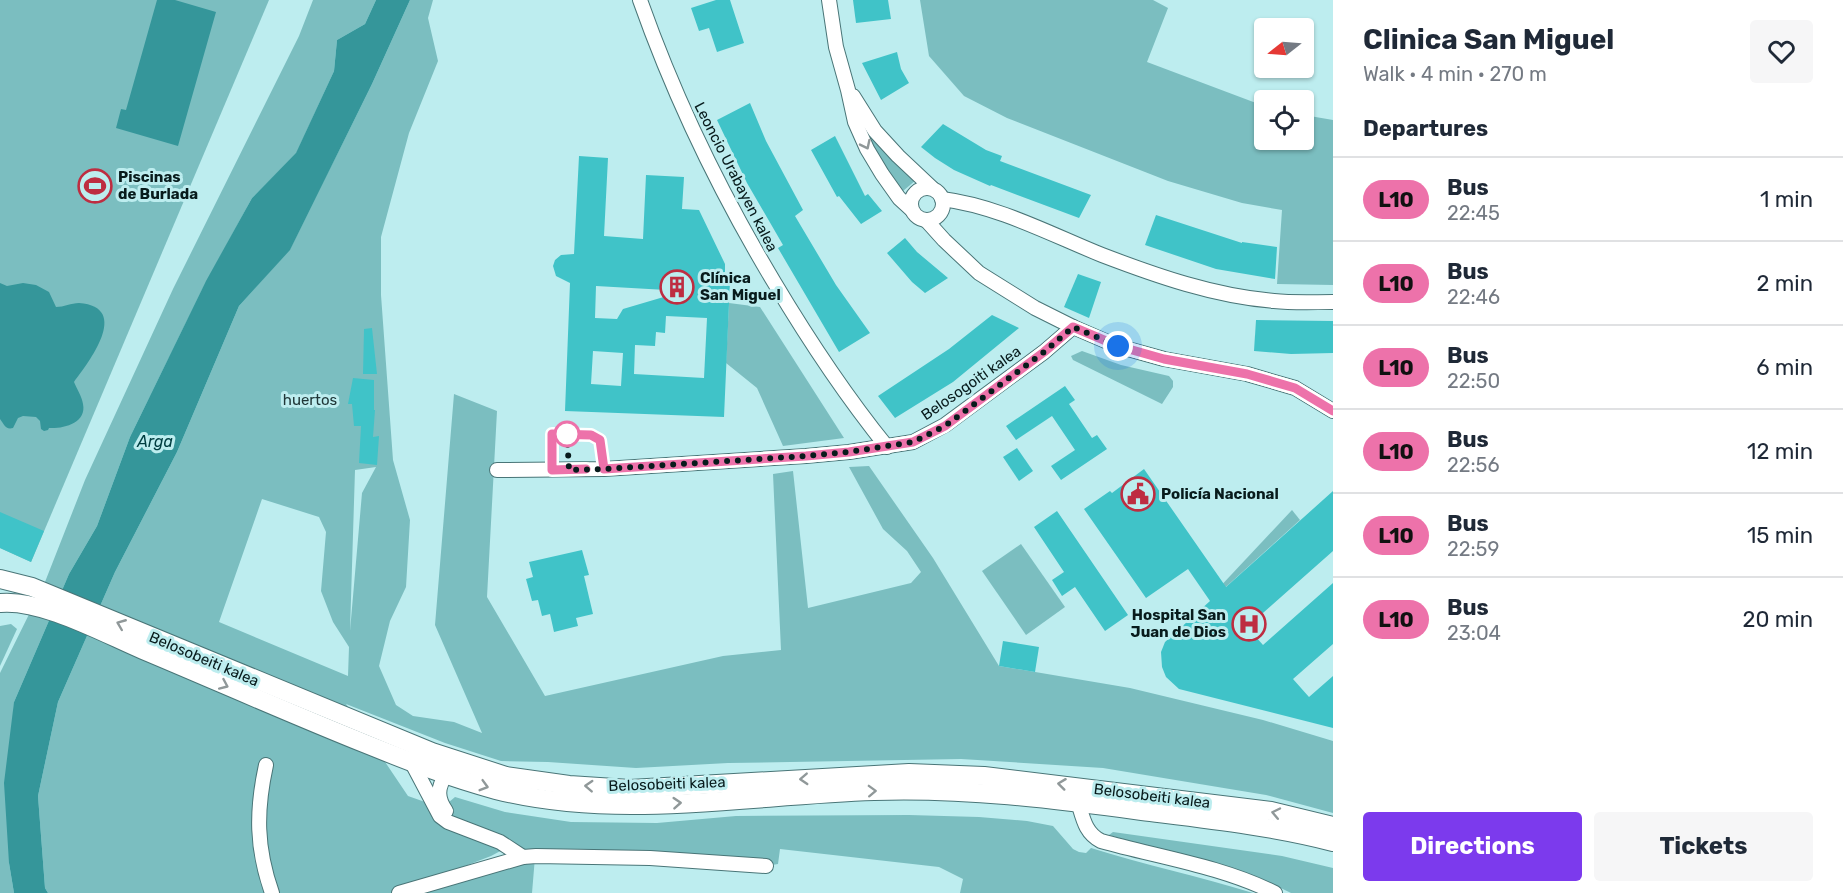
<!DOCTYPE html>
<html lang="en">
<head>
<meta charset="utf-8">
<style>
	:root { --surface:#fff; --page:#f6f6f7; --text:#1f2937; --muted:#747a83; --line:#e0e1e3; --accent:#7c3aed }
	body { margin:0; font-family:Rubik,sans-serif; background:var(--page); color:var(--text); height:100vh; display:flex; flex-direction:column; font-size:22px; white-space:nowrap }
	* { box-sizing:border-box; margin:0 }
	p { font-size:20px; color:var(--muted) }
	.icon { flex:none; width:33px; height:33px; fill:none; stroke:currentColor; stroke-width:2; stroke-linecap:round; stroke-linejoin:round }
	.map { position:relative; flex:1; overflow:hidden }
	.sheet { display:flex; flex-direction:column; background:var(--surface); width:510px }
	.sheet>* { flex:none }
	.badge { padding:0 12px; border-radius:20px; font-size:21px; line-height:39px }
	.needle { width:39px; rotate:253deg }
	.tools { position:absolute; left:1254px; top:18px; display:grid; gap:12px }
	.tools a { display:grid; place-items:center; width:60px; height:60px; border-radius:6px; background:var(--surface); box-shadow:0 2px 4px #0004; font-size:30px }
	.you { position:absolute; width:30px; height:30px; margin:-15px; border:4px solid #fff; border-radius:50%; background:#1a73e8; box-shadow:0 0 0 9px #1a73e833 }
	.map>.badge { position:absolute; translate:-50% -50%; box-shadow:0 0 0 3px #fff }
	h2 { padding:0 30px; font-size:22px; line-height:54px }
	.round { display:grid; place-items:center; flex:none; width:63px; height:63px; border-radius:6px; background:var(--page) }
	.headline { display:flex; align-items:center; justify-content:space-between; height:102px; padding:0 30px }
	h1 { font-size:28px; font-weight:700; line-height:45px }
	.primary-button { display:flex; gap:12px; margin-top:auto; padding:12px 30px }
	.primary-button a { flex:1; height:69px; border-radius:6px; background:var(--accent); color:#fff; font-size:24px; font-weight:700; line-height:69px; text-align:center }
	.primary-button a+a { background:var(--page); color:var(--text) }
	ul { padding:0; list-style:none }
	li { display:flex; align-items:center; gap:18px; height:84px; padding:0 30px; border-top:2px solid var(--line) }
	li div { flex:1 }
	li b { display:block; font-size:22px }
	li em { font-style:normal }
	li .badge { min-width:66px; font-weight:700; text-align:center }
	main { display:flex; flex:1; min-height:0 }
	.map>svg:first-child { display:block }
	.green { fill:#7bbec0; fill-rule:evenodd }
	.water { fill:#35969a }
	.building { fill:#40c3c8; fill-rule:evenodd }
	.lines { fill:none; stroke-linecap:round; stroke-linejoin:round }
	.minor-casing { stroke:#497577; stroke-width:16 }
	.secondary-casing { stroke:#497577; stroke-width:20 }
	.minor { stroke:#fff; stroke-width:14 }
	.secondary { stroke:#fff; stroke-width:18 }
	.oneway { stroke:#909899 }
	.line-casing { stroke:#fff; stroke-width:14 }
	.line { stroke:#ed72aa; stroke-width:9 }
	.walk { stroke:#081b1c; stroke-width:6; stroke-dasharray:0 10.8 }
	.stop-dot { fill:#fff; stroke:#ed72aa; stroke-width:3 }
	.labels { text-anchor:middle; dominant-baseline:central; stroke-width:6; stroke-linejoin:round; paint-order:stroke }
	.poi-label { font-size:15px; font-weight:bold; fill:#081b1c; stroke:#bdedef; text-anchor:start }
	.street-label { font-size:15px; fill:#081b1c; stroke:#bdedef }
	.park-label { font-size:15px; fill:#203738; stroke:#bdedef }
	.water-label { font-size:16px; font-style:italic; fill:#003e41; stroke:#bdedef }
</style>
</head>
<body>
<main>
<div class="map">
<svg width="1333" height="893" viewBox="0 0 1333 893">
	<rect width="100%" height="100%" fill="#bdedef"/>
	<g class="green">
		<polygon points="0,0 269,0 31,562 0,548"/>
		<polygon points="313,0 376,0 365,24 337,40 334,71 296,154 252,198 202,290 130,437 97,526 69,574 14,702 9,863 14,893 0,893 0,673 45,582 85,480 173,289 299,36"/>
		<path d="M410 0H433L428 18 438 61 409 133 381 237V295L393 460 410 520 406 587 390 621 379 666 396 705 413 716 454 722 482 733 435 625 454 394 497 411 487 597 545 696 723 656 781 650 773 474 793 471 808 608 911 583 921 572 907 551 883 529 849 467 869 466 933 558 999 666 1130 688 1263 720 1333 741V813L1266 795 1103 768 961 759 728 763 636 768 548 762 501 761 445 743 346 704 408 796 442 808 455 797 505 812 571 822 657 823 736 816 909 815 979 817 1027 821 1053 826 1073 849 1079 852 1086 853 1091 848C1144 865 1199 876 1253 893H960L963 879 939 867 780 849 778 864 766 866 535 857 532 893H399L522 857 506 848 491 856 395 893H48L45 888 38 796 58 702 115 572 177 452 239 306 290 249 372 84ZM376 467 362 493 350 631 355 470ZM262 499 319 517 326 532 321 591 333 622 349 647 348 676 219 622Z"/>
		<polygon points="920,0 1153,0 1168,8 1147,62 1264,106 1264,140 1304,140 1304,115 1333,120 1333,285 1277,284 1282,210 1242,203 1168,181 1007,118 964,96 929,56"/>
		<polygon points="872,135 916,180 903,191 888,174 870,139"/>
		<polygon points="729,303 760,307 844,438 783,446 757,388 726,363"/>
		<polygon points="1082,351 1121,365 1169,376 1173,381 1173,387 1162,404 1073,360 1071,356"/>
		<polygon points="1292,510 1300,520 1218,594 1216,591"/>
		<polygon points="1021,544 1065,607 1026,635 982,571"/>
		<polygon points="11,624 17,629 0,666 0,626"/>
		<polygon points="1113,832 1282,856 1333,868 1333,893 1291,893 1258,877 1109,835"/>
	</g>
	<g class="water">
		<polygon points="157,0 175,0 216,12 178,146 116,128 121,109 126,110"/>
		<polygon points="376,0 410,0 372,84 290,250 239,306 177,452 115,572 58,702 38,796 45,888 48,893 14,893 9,863 4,783 14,702 69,574 97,526 130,437 206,281 252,198 296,153 334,71 337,40 365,24"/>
		<path d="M0 283 7 286 23 283 36 285 49 292 56 307C64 307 71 303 79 303 132 307 88 363 74 382 77 389 82 397 83 404 87 423 63 429 49 428L48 430 44 431 41 429 40 421 36 417 23 416 18 418 13 428C5 430 4 424 0 419Z"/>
	</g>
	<g class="building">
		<polygon points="716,0 730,0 744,43 717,52 709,28 699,31 691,8"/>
		<polygon points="853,0 888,0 891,19 856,23"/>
		<polygon points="897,52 901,69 909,83 881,100 862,63"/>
		<polygon points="750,103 766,141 803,210 795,216 836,285 870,333 839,352 778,248 783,245 747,183 717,120"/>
		<polygon points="943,124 986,150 1002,156 1000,161 1091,195 1079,218 991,185 990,186 954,170 935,158 921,147"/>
		<polygon points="835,136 865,196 868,194 882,211 861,224 839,196 837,197 811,150"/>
		<path d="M579 156 608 158 604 236 643 239 646 175 684 177 682 209 699 210 725 264V281H730L724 417 565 411 570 283 556 276 553 266 555 260 561 255 574 254ZM596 286 684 291 623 309 617 319 595 318ZM666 316 707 318 704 378 634 374 635 345 655 346 656 332 665 333ZM593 351 623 353 621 386 591 384Z"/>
		<polygon points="1156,215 1242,243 1242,242 1277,247 1275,279 1216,269 1145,245"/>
		<polygon points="905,238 917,252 948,278 925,293 912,282 887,253"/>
		<polygon points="1078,274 1101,282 1089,318 1064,307"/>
		<polygon points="992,315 1019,328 953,382 895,418 878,396 949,349"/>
		<polygon points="1256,320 1333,321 1333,353 1291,354 1254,351"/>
		<polygon points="372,328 377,374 363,374 364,329"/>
		<polygon points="353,378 374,380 374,410 375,410 373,437 379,436 377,465 359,463 361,426 354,426 352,404 348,404"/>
		<polygon points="1065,386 1075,400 1069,404 1092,438 1097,435 1107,449 1061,480 1051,466 1075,450 1052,416 1016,440 1006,426"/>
		<polygon points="1017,448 1033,471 1019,481 1003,457"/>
		<polygon points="1144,469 1226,587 1333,491 1333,551 1247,627 1263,645 1333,583 1333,644 1293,679 1309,697 1333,676 1333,728 1179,689 1166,677 1162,667 1161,652 1165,642 1210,601 1188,569 1146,598 1084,509 1110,491 1112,493"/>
		<polygon points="1057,511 1128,615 1105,631 1075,587 1062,596 1052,580 1064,572 1034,527"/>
		<polygon points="0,512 44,531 31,562 0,548"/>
		<polygon points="582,550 589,575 584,576 593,614 576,618 578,626 554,632 550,614 542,616 538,600 532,601 526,579 533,577 529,562"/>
		<polygon points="1003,641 1039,647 1035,672 999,666"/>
	</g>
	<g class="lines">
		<defs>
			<g id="minor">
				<path d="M640 0C675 99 720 192 774 282 808 339 845 395 887 447"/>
				<polyline points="829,0 836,47 848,90 855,122 867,149 882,174 899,198 911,209"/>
				<polyline points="853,96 875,131 898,156 932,188"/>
				<circle cx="927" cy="204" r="16"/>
				<path d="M942 199C998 206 1050 234 1102 255 1157 276 1214 296 1274 301 1293 303 1313 302 1333 302"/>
				<polyline points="926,220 944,240 979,273 1035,308 1073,327 1117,346 1164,359 1247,374 1295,388 1333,411"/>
				<polyline points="497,470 604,469 806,456 849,452 913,442 945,425 1044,352 1073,327"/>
				<polyline points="412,763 440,816 448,822 500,842 523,857"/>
				<path d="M266 765C256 811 256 848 272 893"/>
				<path d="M446 775C437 788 437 798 446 811"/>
				<path d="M1078 802C1083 818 1085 833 1101 841 1158 857 1221 866 1275 893"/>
				<polyline points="399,893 523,857 536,856 650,858 766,866"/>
			</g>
			<g id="secondary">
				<polyline points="0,579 32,587 432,752 506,776 569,785 630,789 909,773 984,776 1271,811 1333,826"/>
				<path d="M0 603C42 599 103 633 143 650 217 681 291 714 366 744 408 761 451 778 496 790 619 821 749 795 874 791 964 788 1053 799 1142 811 1206 819 1271 826 1333 842"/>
			</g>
		</defs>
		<use href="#minor" class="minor-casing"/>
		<use href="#secondary" class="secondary-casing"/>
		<use href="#minor" class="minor"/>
		<use href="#secondary" class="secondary"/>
	</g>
	<defs><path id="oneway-chevron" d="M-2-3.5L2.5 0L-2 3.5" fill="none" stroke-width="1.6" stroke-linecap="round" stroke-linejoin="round" transform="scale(1.5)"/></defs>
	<g class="oneway">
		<use href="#oneway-chevron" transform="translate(866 145) rotate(64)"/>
		<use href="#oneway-chevron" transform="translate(121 624) rotate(-158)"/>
		<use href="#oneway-chevron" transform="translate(224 685) rotate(24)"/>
		<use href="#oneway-chevron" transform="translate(804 779) rotate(177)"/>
		<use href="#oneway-chevron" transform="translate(1062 784) rotate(-173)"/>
		<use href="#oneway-chevron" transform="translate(484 786) rotate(16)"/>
		<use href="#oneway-chevron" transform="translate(589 786) rotate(-177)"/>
		<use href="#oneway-chevron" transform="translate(872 791) rotate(-2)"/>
		<use href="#oneway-chevron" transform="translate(677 803) rotate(-4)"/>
		<use href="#oneway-chevron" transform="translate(1276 813) rotate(-168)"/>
	</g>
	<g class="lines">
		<defs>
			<polyline id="line" points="586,469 552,470 552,434 591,435 600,440 604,469 806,456 849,452 913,442 945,426 1044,352 1073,327 1118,346 1164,359 1247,374 1295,388 1333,411"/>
		</defs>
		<use href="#line" class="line-casing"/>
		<use href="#line" class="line"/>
		<polyline class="walk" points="567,434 569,470 604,469 806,456 849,452 913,442 945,426 1044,352 1073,327 1118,346"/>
	</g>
	<defs>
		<symbol id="stadium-ring" viewBox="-11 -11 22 22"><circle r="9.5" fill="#bdedef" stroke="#be2d41" stroke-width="1.5"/><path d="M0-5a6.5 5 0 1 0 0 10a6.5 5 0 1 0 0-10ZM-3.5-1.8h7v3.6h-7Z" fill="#be2d41"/></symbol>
		<symbol id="building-ring" viewBox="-11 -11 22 22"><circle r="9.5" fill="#bdedef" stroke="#be2d41" stroke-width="1.5"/><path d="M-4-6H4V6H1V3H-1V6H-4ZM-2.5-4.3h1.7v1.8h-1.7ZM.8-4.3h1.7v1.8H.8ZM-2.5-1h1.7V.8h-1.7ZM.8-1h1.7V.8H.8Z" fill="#be2d41"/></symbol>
		<symbol id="civic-ring" viewBox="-11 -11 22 22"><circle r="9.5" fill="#bdedef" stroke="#be2d41" stroke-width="1.5"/><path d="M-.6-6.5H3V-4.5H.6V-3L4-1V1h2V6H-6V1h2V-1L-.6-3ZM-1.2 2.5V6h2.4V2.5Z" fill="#be2d41"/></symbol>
		<symbol id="hospital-ring" viewBox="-11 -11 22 22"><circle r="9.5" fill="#bdedef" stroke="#be2d41" stroke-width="1.5"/><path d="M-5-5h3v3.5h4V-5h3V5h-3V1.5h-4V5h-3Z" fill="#be2d41"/></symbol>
	</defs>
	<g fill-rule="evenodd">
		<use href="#stadium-ring" x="76" y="167" width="38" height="38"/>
		<use href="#building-ring" x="658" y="268" width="38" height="38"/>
		<use href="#civic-ring" x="1119" y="475" width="38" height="38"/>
		<use href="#hospital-ring" x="1230" y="605" width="38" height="38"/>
	</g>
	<circle class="stop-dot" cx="567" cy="434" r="12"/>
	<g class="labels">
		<g class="poi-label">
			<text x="118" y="177">Piscinas<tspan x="118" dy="17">de Burlada</tspan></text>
			<text x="700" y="278">Clínica<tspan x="700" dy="17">San Miguel</tspan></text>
			<text x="1161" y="494">Policía Nacional</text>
			<text x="1226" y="615" text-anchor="end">Hospital San<tspan x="1226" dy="17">Juan de Dios</tspan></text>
		</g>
		<g class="street-label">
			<text transform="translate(736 177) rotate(63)">Leoncio Urabayen kalea</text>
			<text transform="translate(971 383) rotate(-35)">Belosogoiti kalea</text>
			<text transform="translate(204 659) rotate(23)">Belosobeiti kalea</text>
			<text transform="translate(667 784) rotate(-2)">Belosobeiti kalea</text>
			<text transform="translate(1152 796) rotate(7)">Belosobeiti kalea</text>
		</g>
		<g class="park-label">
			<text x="310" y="400">huertos</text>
		</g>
		<g class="water-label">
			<text x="155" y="441">Arga</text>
		</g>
	</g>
</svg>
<div class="tools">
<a><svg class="needle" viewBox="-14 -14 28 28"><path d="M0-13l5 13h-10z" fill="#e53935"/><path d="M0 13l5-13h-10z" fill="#747a83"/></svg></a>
<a><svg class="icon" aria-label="locate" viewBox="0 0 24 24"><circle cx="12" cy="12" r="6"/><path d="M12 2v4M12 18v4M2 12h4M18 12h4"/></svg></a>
</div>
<div class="you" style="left:1118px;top:346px"></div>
</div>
<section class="sheet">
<div class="headline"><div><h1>Clinica San Miguel</h1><p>Walk · 4 min · 270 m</p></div><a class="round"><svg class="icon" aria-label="heart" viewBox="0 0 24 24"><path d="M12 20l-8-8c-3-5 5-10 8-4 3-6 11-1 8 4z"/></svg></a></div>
<h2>Departures</h2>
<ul>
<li><span class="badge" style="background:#ed72aa;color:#111">L10</span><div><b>Bus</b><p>22:45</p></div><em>1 min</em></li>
<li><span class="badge" style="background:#ed72aa;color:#111">L10</span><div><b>Bus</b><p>22:46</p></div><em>2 min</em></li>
<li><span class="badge" style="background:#ed72aa;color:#111">L10</span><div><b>Bus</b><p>22:50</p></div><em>6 min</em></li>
<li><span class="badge" style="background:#ed72aa;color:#111">L10</span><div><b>Bus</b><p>22:56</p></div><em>12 min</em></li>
<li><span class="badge" style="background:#ed72aa;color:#111">L10</span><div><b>Bus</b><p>22:59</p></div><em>15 min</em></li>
<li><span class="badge" style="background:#ed72aa;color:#111">L10</span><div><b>Bus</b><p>23:04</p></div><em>20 min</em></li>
</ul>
<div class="primary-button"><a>Directions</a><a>Tickets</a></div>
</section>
</main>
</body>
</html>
